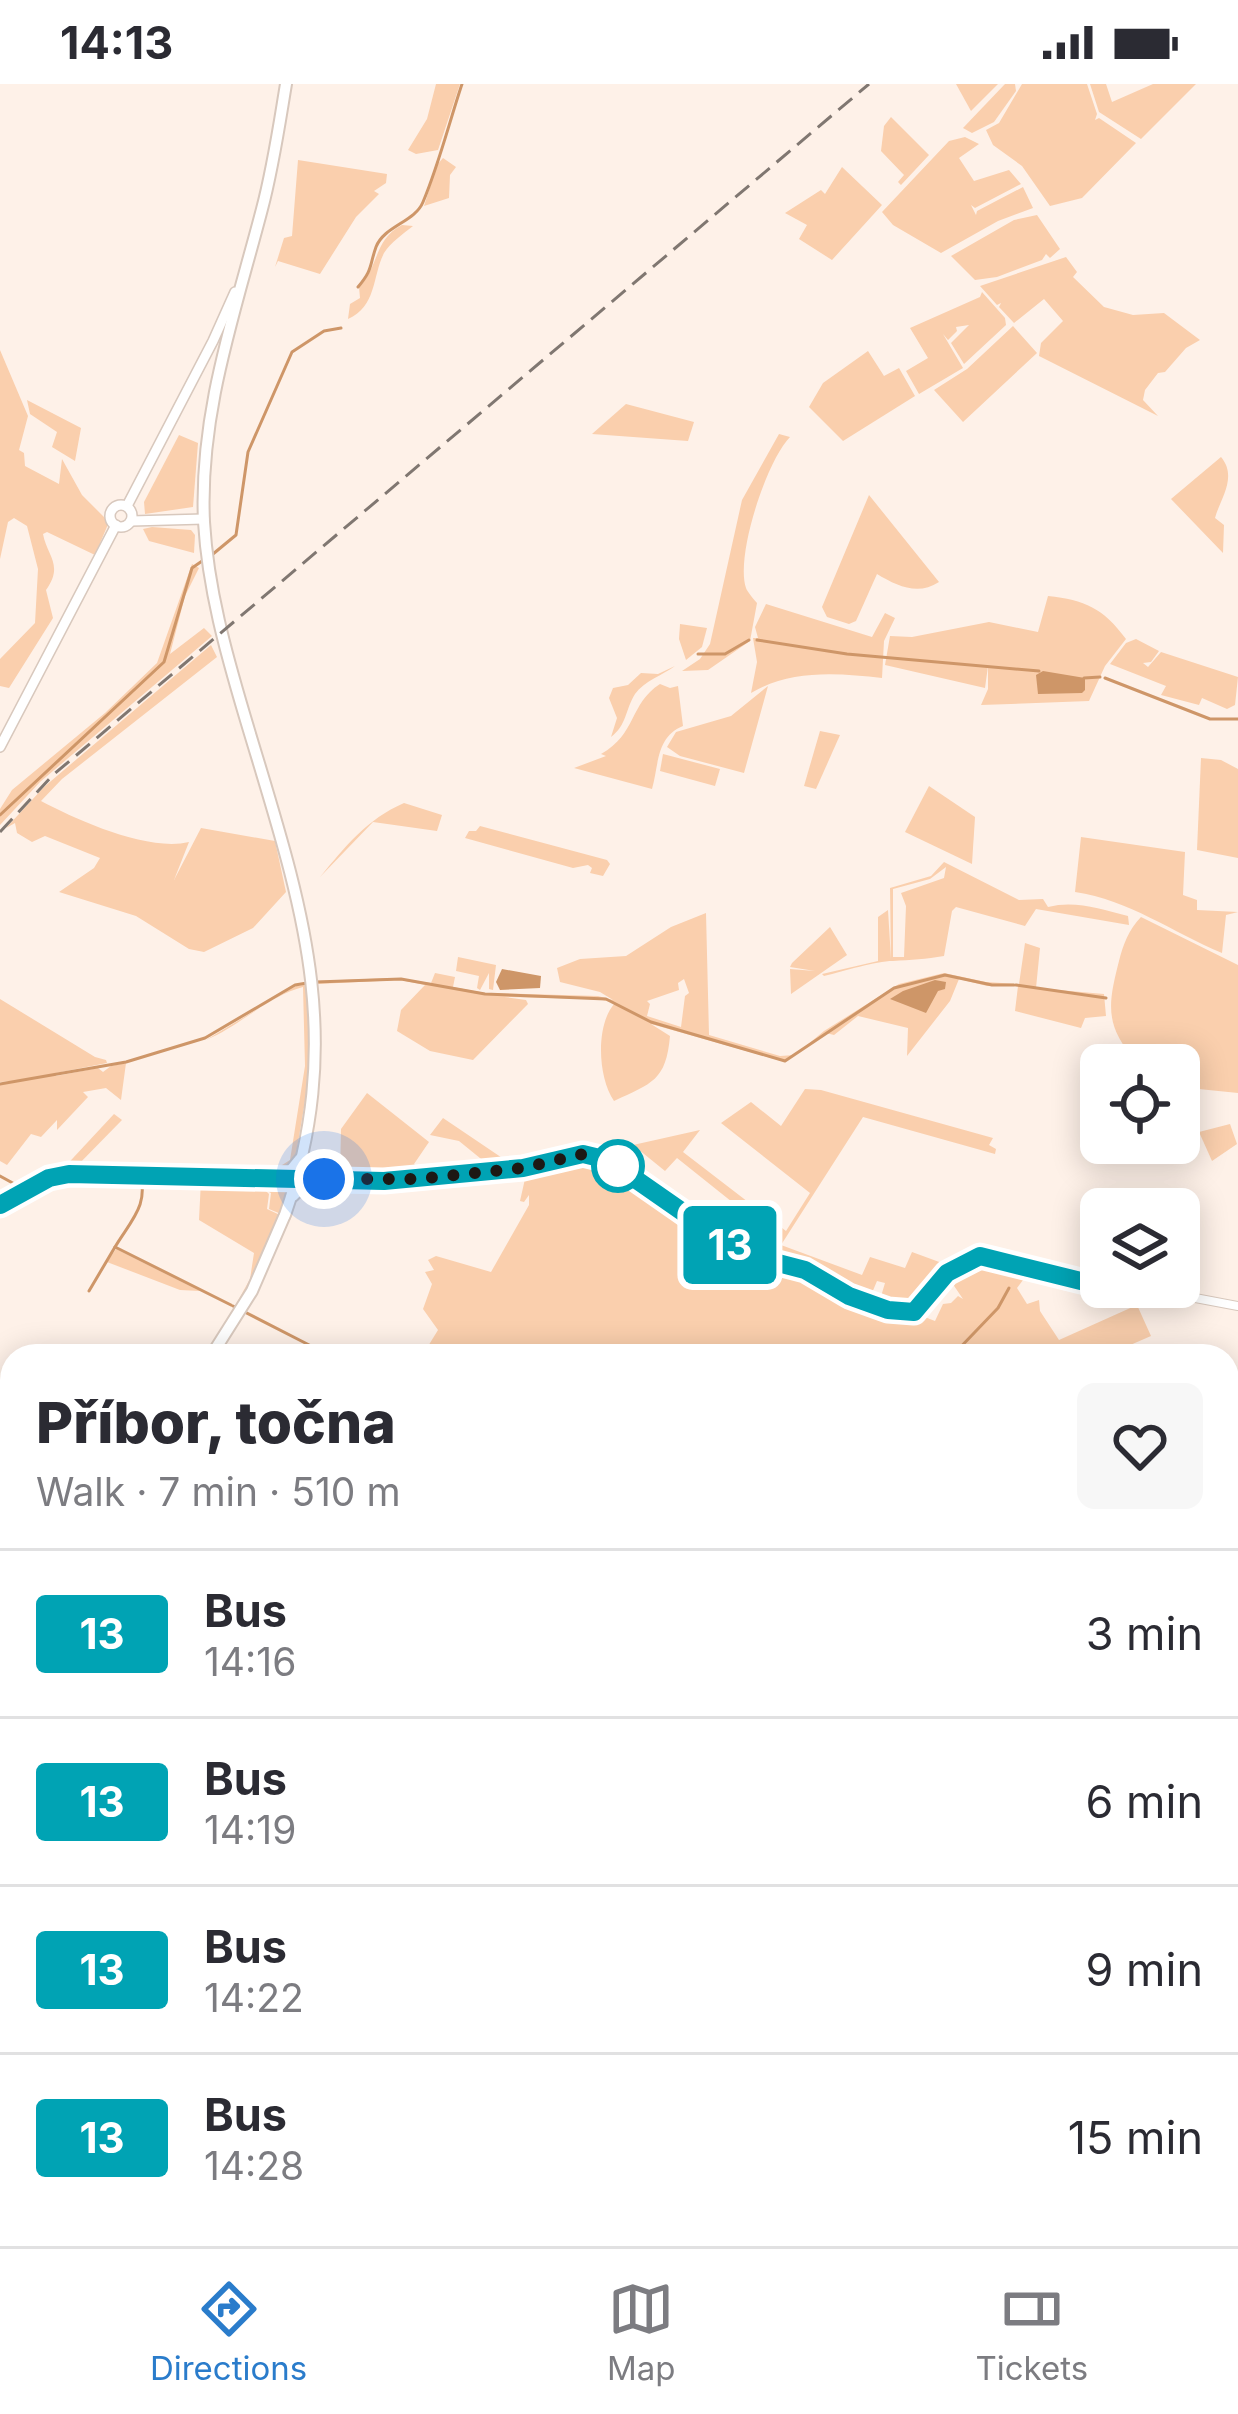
<!DOCTYPE html>
<html lang="en">
<head>
<meta charset="utf-8">
<style>
	:root { --surface:#fff; --page:#f7f7f7; --text:#2b2b33; --muted:#7c7c81; --line:#e1e1e2; --accent:#2a7ccb }
	body { margin:0; font-family:Inter,sans-serif; background:var(--page); color:var(--text); height:100vh; display:flex; flex-direction:column; font-size:45px; white-space:nowrap }
	* { box-sizing:border-box; margin:0 }
	p { font-size:39px; color:var(--muted) }
	.icon { flex:none; width:66px; height:66px; fill:none; stroke:currentColor; stroke-width:2; stroke-linecap:round; stroke-linejoin:round }
	.map { position:relative; flex:1; overflow:hidden }
	.panel { position:absolute; left:0px; top:1260px; width:1239px; height:903px; display:flex; flex-direction:column; background:var(--surface); border-radius:36px 36px 0 0; box-shadow:0 6px 30px #0003 }
	.panel>* { flex:none }
	.badge { padding:0 24px; border-radius:9px; font-size:42px; line-height:78px }
	.controls { position:absolute; left:1080px; top:960px; display:grid; gap:24px }
	.controls a { display:grid; place-items:center; width:120px; height:120px; border-radius:18px; background:var(--surface); box-shadow:0 6px 30px #0003; font-size:60px }
	.you { position:absolute; width:60px; height:60px; margin:-30px; border:9px solid #fff; border-radius:50%; background:#1a73e8; box-shadow:0 0 0 18px #1a73e833 }
	.map>.badge { position:absolute; translate:-50% -50%; box-shadow:0 0 0 6px #fff }
	.round { display:grid; place-items:center; flex:none; width:126px; height:126px; border-radius:18px; background:var(--page) }
	.head { display:flex; align-items:center; justify-content:space-between; height:204px; padding:0 36px }
	h1 { font-size:57px; font-weight:800; line-height:90px }
	ul { padding:0; list-style:none }
	li { display:flex; align-items:center; gap:36px; height:168px; padding:0 36px; border-top:3px solid var(--line) }
	li div { flex:1 }
	li b { display:block; font-size:45px }
	li em { font-style:normal }
	li .badge { min-width:132px; font-weight:700; text-align:center }
	.status { display:flex; justify-content:space-between; align-items:center; height:84px; padding:0 60px; background:var(--surface); direction:ltr }
	.status svg { height:33px; fill:currentColor }
	.tabs { display:flex; justify-content:space-around; align-items:center; height:168px; border-top:3px solid var(--line); background:var(--surface); font-size:33px; color:var(--muted) }
	.tabs a { display:grid; justify-items:center; gap:6px }
	.tabs .current { color:var(--accent) }
	.map>svg:first-child { display:block }
	.green { fill:#facfad; fill-rule:evenodd }
	.water { fill:#ce9668 }
	.lines { fill:none; stroke-linecap:round; stroke-linejoin:round }
	.stream { stroke:#ce9668; stroke-width:3 }
	.tertiary-casing { stroke:#d8c8bd; stroke-width:10 }
	.secondary-casing { stroke:#d8c8bd; stroke-width:12 }
	.primary-casing { stroke:#d8c8bd; stroke-width:14 }
	.tertiary { stroke:#fff; stroke-width:8 }
	.secondary { stroke:#fff; stroke-width:9 }
	.primary { stroke:#fff; stroke-width:10 }
	.rail { stroke:#807771; stroke-width:3; stroke-dasharray:18 9; stroke-linecap:butt }
	.line-casing { stroke:#fff; stroke-width:27 }
	.line { stroke:#00a3b4; stroke-width:18 }
	.walk { stroke:#1d1814; stroke-width:12; stroke-dasharray:0 21.6 }
	.stop-dot { fill:#fff; stroke:#00a3b4; stroke-width:6 }
</style>
</head>
<body>
<div class="status"><b>14:13</b><svg viewBox="0 0 49 12"><path d="M0 12V9h3v3zM5 12V6h3v6zM10 12V3h3v9zM15 12V0h3v12zM26 1h20v11H26zM47 4h2v5h-2z"/></svg></div>
<div class="map">
<svg width="1238" height="2162" viewBox="0 0 1238 2162">
	<rect width="100%" height="100%" fill="#fef1e8"/>
	<g class="green">
		<polygon points="436,0 460,0 438,66 416,70 408,66 427,35"/>
		<polygon points="956,0 998,0 971,27"/>
		<polygon points="1005,0 1015,0 1016,7 994,38 972,49 963,44"/>
		<polygon points="1022,0 1087,0 1097,30 1095,36 1099,34 1136,59 1082,114 1050,122 1022,82 993,61 986,46 999,39"/>
		<polygon points="1090,0 1106,0 1112,18 1153,0 1196,0 1141,55 1099,28"/>
		<polygon points="891,33 929,71 901,101 898,98 904,91 881,67 884,42"/>
		<polygon points="965,53 979,60 959,74 974,97 1009,86 1021,100 975,124 971,121 976,131 977,127 1023,103 1033,124 998,137 941,169 893,141 882,128 949,57"/>
		<polygon points="443,74 456,83 450,91 449,114 424,122 437,81"/>
		<polygon points="298,76 387,90 386,99 374,107 379,110 356,133 320,190 278,177 275,183 284,154 292,152"/>
		<polygon points="842,83 882,121 832,176 799,155 807,141 785,129 821,106 825,110"/>
		<polygon points="1037,131 1060,165 1050,174 1046,170 1042,176 997,193 975,196 951,172 1014,136"/>
		<path d="M402 141 413 142C403 150 391 158 384 169 372 193 377 222 348 235L350 220 360 214 359 203C379 183 374 155 402 141Z"/>
		<polygon points="1066,173 1077,188 1073,193 1104,223 1133,231 1164,229 1200,256 1186,264 1165,288 1158,289 1145,306 1143,316 1158,332 1039,272 1041,259 1063,237 1044,215 1014,239 999,223 1001,219 997,221 980,202"/>
		<polygon points="982,208 1005,234 1006,241 964,280 951,259 969,241 956,243 957,247 948,256 943,250 963,284 919,310 906,287 928,274 910,244 980,213"/>
		<polygon points="1013,242 1037,269 963,338 934,306 967,285"/>
		<path d="M0 266 28 332 19 366 24 369 25 382 59 400 62 375 82 411 109 438 95 471 47 448 43 450C47 472 64 481 46 506L53 534 9 604 0 602V575L35 539 38 485 27 442 14 434 8 438 0 475Z"/>
		<polygon points="868,267 884,292 899,284 915,312 843,357 809,323 823,299"/>
		<polygon points="27,316 81,344 75,377 52,363 57,348 30,330"/>
		<polygon points="626,320 694,338 688,357 592,350"/>
		<path d="M779 350 790 353C767 376 735 472 746 504 747 507 754 516 757 519L750 557 708 586 682 587 700 575 710 560 742 416Z"/>
		<polygon points="179,351 198,359 193,423 145,430 144,418"/>
		<path d="M1221 373C1238 393 1220 415 1215 434L1224 441 1223 469 1171 415Z"/>
		<path d="M869 411 939 498C918 512 897 502 877 490L856 537 849 540 827 533 822 523Z"/>
		<polygon points="152,443 191,446 195,451 194,469 149,457 143,445"/>
		<polygon points="192,480 199,484 185,512 170,570 204,544 212,552 40,698 0,741 0,725 12,706 105,629 157,579"/>
		<path d="M1048 512C1085 516 1103 524 1126 555L1105 582 1089 617 981 621 988 605V582L985 604 885 581 890 552 912 553 989 538 1038 548Z"/>
		<path d="M766 520 872 553 885 529 895 534 884 557 882 594C838 589 791 585 751 609L757 578 753 554H758L755 543Z"/>
		<polygon points="680,540 707,544 702,563 686,576 679,555"/>
		<polygon points="1136,555 1159,567 1151,578 1143,579 1148,583 1161,568 1238,593 1235,621 1227,625 1202,614 1199,621 1161,611 1166,602 1110,580 1126,559"/>
		<path d="M211 561 217 573 62 695 41 717C77 736 148 768 189 758L174 796 201 744 275 757 286 808 253 844 204 868 189 865 136 832 59 808 94 784 100 774 45 752 32 758 17 749 15 739 6 744 44 703Z"/>
		<path d="M675 582C663 591 644 597 635 610 625 626 627 641 611 653L617 634 609 614 613 604 628 601 641 589 658 590Z"/>
		<path d="M660 600 670 604 678 602 683 642C656 653 659 680 652 705L574 684 606 672 601 670C637 650 629 620 660 600Z"/>
		<polygon points="768,602 744,689 680,672 667,663 676,648 731,632"/>
		<polygon points="820,647 840,651 816,705 804,702"/>
		<polygon points="663,670 720,685 715,702 660,687"/>
		<polygon points="1201,674 1221,676 1238,685 1238,774 1197,766"/>
		<polygon points="929,702 975,733 972,780 905,748"/>
		<path d="M404 719 442 731 437 747 373 738 320 793C345 763 367 735 404 719Z"/>
		<polygon points="480,742 607,776 610,780 603,792 590,789 592,784 588,781 573,784 465,754 469,747 476,747"/>
		<path d="M1081 753 1185 768 1183 811 1197 816V826L1238 828 1226 831 1222 869C1172 848 1129 816 1075 808Z"/>
		<path d="M944 778 1019 816 1043 815 1048 823C1075 816 1100 825 1128 832L1129 841 1036 825 1025 842 956 823 952 827 944 872C926 875 911 876 893 877 875 877 845 887 824 892L822 890 878 877V833L888 826 891 875 890 804 931 792ZM946 783 944 794 901 809 906 822 904 873H893V805L930 795Z"/>
		<path d="M706 829 709 951 780 972 795 971 824 947 899 900 944 889 986 898 1019 900 1025 859 1040 864 1036 904 1104 910 1106 932 1085 934 1081 944 1015 927 1018 902H987L959 895 950 917 907 972 908 944 858 932 834 951 826 949 785 978 651 940 670 952C666 997 652 999 614 1017 597 992 596 939 615 919L598 915 504 913 526 916 528 920 473 976 430 967 397 947 401 926 425 901 400 896 318 900 317 897 391 894 431 899 435 889 455 893 453 903 485 909 598 912 613 916 600 908 560 898 557 884 580 875 626 872 671 843ZM684 895 689 909 685 912 681 943 647 932 650 920 647 917 679 906 678 899Z"/>
		<path d="M1141 833 1238 881V1009L1179 1003V981L1137 978C1104 942 1108 920 1119 877 1123 861 1129 845 1141 833Z"/>
		<polygon points="830,843 847,871 791,910 790,885 815,887 790,883 792,879"/>
		<polygon points="458,873 496,881 493,906 489,905 489,889 480,906 477,904 479,892 456,887"/>
		<path d="M311 900 309 994 295 1076C278 1095 251 1089 228 1089L274 1086 290 1076 305 982 303 903C268 912 240 942 206 956L296 902Z"/>
		<polygon points="0,915 95,973 106,976 107,979 56,989 56,992 98,984 103,988 111,982 126,979 121,1016 106,1004 83,1008 88,1013 57,1046 57,1036 41,1053 31,1050 7,1081 0,1077 0,1001 15,997 0,998"/>
		<path d="M805 1005 821 1006 993 1054 989 1061 996 1065 995 1070 863 1033 781 1161 862 1191 870 1173 905 1184 912 1168 942 1179 912 1225 879 1219 885 1199 877 1197 869 1216C833 1202 805 1181 766 1173L779 1157 772 1150 677 1074 665 1087 633 1061 700 1046 683 1068 786 1147 810 1109 721 1039 751 1018 781 1042Z"/>
		<polygon points="367,1009 429,1058 414,1080 424,1090 340,1090 341,1045"/>
		<polygon points="114,1030 122,1036 73,1086 60,1088"/>
		<polygon points="443,1034 511,1080 491,1083 459,1057 430,1051"/>
		<polygon points="1230,1040 1237,1060 1212,1077 1199,1048"/>
		<polygon points="583,1074 607,1079 701,1147 747,1174 803,1189 893,1230 917,1230 935,1237 943,1220 951,1219 958,1212 963,1215 948,1193 977,1176 1029,1188 1017,1204 1027,1220 1039,1216 1040,1227 1059,1256 1137,1221 1151,1252 1105,1272 422,1272 438,1246 423,1225 432,1200 425,1188 434,1186 428,1176 436,1172 491,1188 529,1121 529,1111 524,1118 520,1117 527,1086"/>
		<polygon points="201,1096 226,1105 230,1104 209,1096 279,1098 287,1107 281,1130 269,1125 271,1109 265,1106 269,1110 267,1125 280,1131 238,1223 235,1222 250,1195 254,1169 199,1136"/>
		<polygon points="116,1165 200,1207 180,1206 107,1178"/>
		<polygon points="1238,1510 1238,1603 1232,1583 1227,1585 1227,1513"/>
		<path d="M1238 1611V1819L1227 1815V1710L1236 1705C1220 1674 1231 1642 1238 1611Z"/>
		<polygon points="12,1720 12,1808 0,1822 0,1762"/>
		<polygon points="378,2151 796,2151 813,2162 375,2162"/>
		<polygon points="887,2151 1058,2151 1053,2162 909,2162"/>
		<polygon points="1061,2151 1115,2151 1116,2162 1055,2162"/>
	</g>
	<g class="water">
		<polygon points="1043,587 1085,594 1085,606 1082,609 1038,610 1036,591"/>
		<polygon points="502,885 541,892 540,904 500,906 496,898"/>
		<polygon points="935,896 946,898 945,905 938,907 926,929 890,915 903,907"/>
	</g>
	<g class="lines">
		<g class="stream">
			<path d="M358 203C373 185 369 183 376 163 384 142 415 138 423 118 439 80 449 39 462 0"/>
			<polyline points="213,470 236,451 248,368 292,268 324,247 341,244"/>
			<polyline points="757,556 847,570 1039,587"/>
			<polyline points="698,570 725,570 749,556"/>
			<polyline points="1084,594 1100,593"/>
			<polyline points="1105,594 1210,635 1238,635"/>
			<polyline points="0,731 164,578 192,484 205,475"/>
			<polyline points="316,898 401,895 485,910 606,915 651,938 785,977 894,904 945,891 992,901 1014,901"/>
			<polyline points="1016,901 1106,914"/>
			<polyline points="0,1000 126,978 205,954 295,901 307,899"/>
			<path d="M115 1087H139C150 1120 132 1135 115 1163L231 1221"/>
			<polyline points="0,1092 20,1103 35,1097"/>
			<polyline points="89,1207 115,1163"/>
			<polyline points="233,1222 315,1264"/>
			<polyline points="952,1272 998,1224 1009,1204"/>
			<polyline points="0,1817 12,1800"/>
			<polyline points="0,1952 2,1961 12,1969"/>
			<polyline points="1227,1980 1238,1979"/>
			<polyline points="104,2151 112,2162"/>
			<polyline points="930,2151 933,2162"/>
			<polyline points="1089,2162 1099,2151"/>
		</g>
		<defs>
			<g id="tertiary">
				<polyline points="0,1121 49,1094 69,1090 384,1097 523,1084 583,1070 608,1076 743,1170 805,1186 849,1212 888,1226 914,1228 947,1189 980,1172 1101,1201"/>
				<polyline points="1137,1203 1238,1222"/>
			</g>
			<g id="secondary">
				<circle cx="121" cy="432" r="11"/>
				<polyline points="127,422 213,257 235,208"/>
				<polyline points="131,437 204,435"/>
				<polyline points="0,663 116,441"/>
			</g>
			<g id="primary">
				<polyline points="271,1093 291,1086 300,1075"/>
				<polyline points="293,1112 304,1101 324,1095"/>
				<path d="M285 1131C349 946 298 811 245 633 226 569 208 505 204 438 199 329 235 229 262 125 273 84 279 42 286 0"/>
				<polyline points="211,1272 252,1207 284,1133"/>
				<polyline points="0,1472 12,1461"/>
			</g>
		</defs>
		<use href="#tertiary" class="tertiary-casing"/>
		<use href="#secondary" class="secondary-casing"/>
		<use href="#primary" class="primary-casing"/>
		<use href="#tertiary" class="tertiary"/>
		<use href="#secondary" class="secondary"/>
		<use href="#primary" class="primary"/>
		<polyline class="rail" points="0,748 53,691 869,0"/>
	</g>
	<g class="lines">
		<defs>
			<polyline id="line" points="0,1121 49,1094 69,1090 384,1097 523,1084 583,1070 608,1076 743,1170 805,1186 849,1212 888,1226 914,1228 947,1189 980,1172 1101,1202"/>
		</defs>
		<use href="#line" class="line-casing"/>
		<use href="#line" class="line"/>
		<polyline class="walk" points="324,1095 417,1095 523,1084 583,1070 594,1070 618,1082"/>
	</g>
	<circle class="stop-dot" cx="618" cy="1082" r="24"/>
</svg>
<div class="controls">
<a><svg class="icon" aria-label="locate" viewBox="0 0 24 24"><circle cx="12" cy="12" r="6"/><path d="M12 2v4M12 18v4M2 12h4M18 12h4"/></svg></a>
<a><svg class="icon" aria-label="layers" viewBox="0 0 24 24"><path d="M12 4l9 5-9 5-9-5zM3 14l9 5 9-5"/></svg></a>
</div>
<div class="you" style="left:324px;top:1095px"></div>
<b class="badge" style="left:730px;top:1161px;background:#00a3b4;color:#fff">13</b>
<section class="panel">
<div class="head"><div><h1>Příbor, točna</h1><p>Walk · 7 min · 510 m</p></div><a class="round"><svg class="icon" aria-label="heart" viewBox="0 0 24 24"><path d="M12 20l-8-8c-3-5 5-10 8-4 3-6 11-1 8 4z"/></svg></a></div>
<ul>
<li><span class="badge" style="background:#00a3b4;color:#fff">13</span><div><b>Bus</b><p>14:16</p></div><em>3 min</em></li>
<li><span class="badge" style="background:#00a3b4;color:#fff">13</span><div><b>Bus</b><p>14:19</p></div><em>6 min</em></li>
<li><span class="badge" style="background:#00a3b4;color:#fff">13</span><div><b>Bus</b><p>14:22</p></div><em>9 min</em></li>
<li><span class="badge" style="background:#00a3b4;color:#fff">13</span><div><b>Bus</b><p>14:28</p></div><em>15 min</em></li>
</ul>
</section>
</div>
<nav class="tabs">
<a class="current"><svg class="icon" aria-label="directions" viewBox="0 0 24 24"><path d="M12 3l9 9-9 9-9-9zM9 14v-3h6M13 9l2 2-2 2"/></svg>Directions</a>
<a><svg class="icon" aria-label="map" viewBox="0 0 24 24"><path d="M3 6l6-2 6 2 6-2v14l-6 2-6-2-6 2zM9 4v14M15 6v14"/></svg>Map</a>
<a><svg class="icon" aria-label="tickets" viewBox="0 0 24 24"><path d="M3 7h18v10H3zM15 7v10"/></svg>Tickets</a>
</nav>
</body>
</html>
